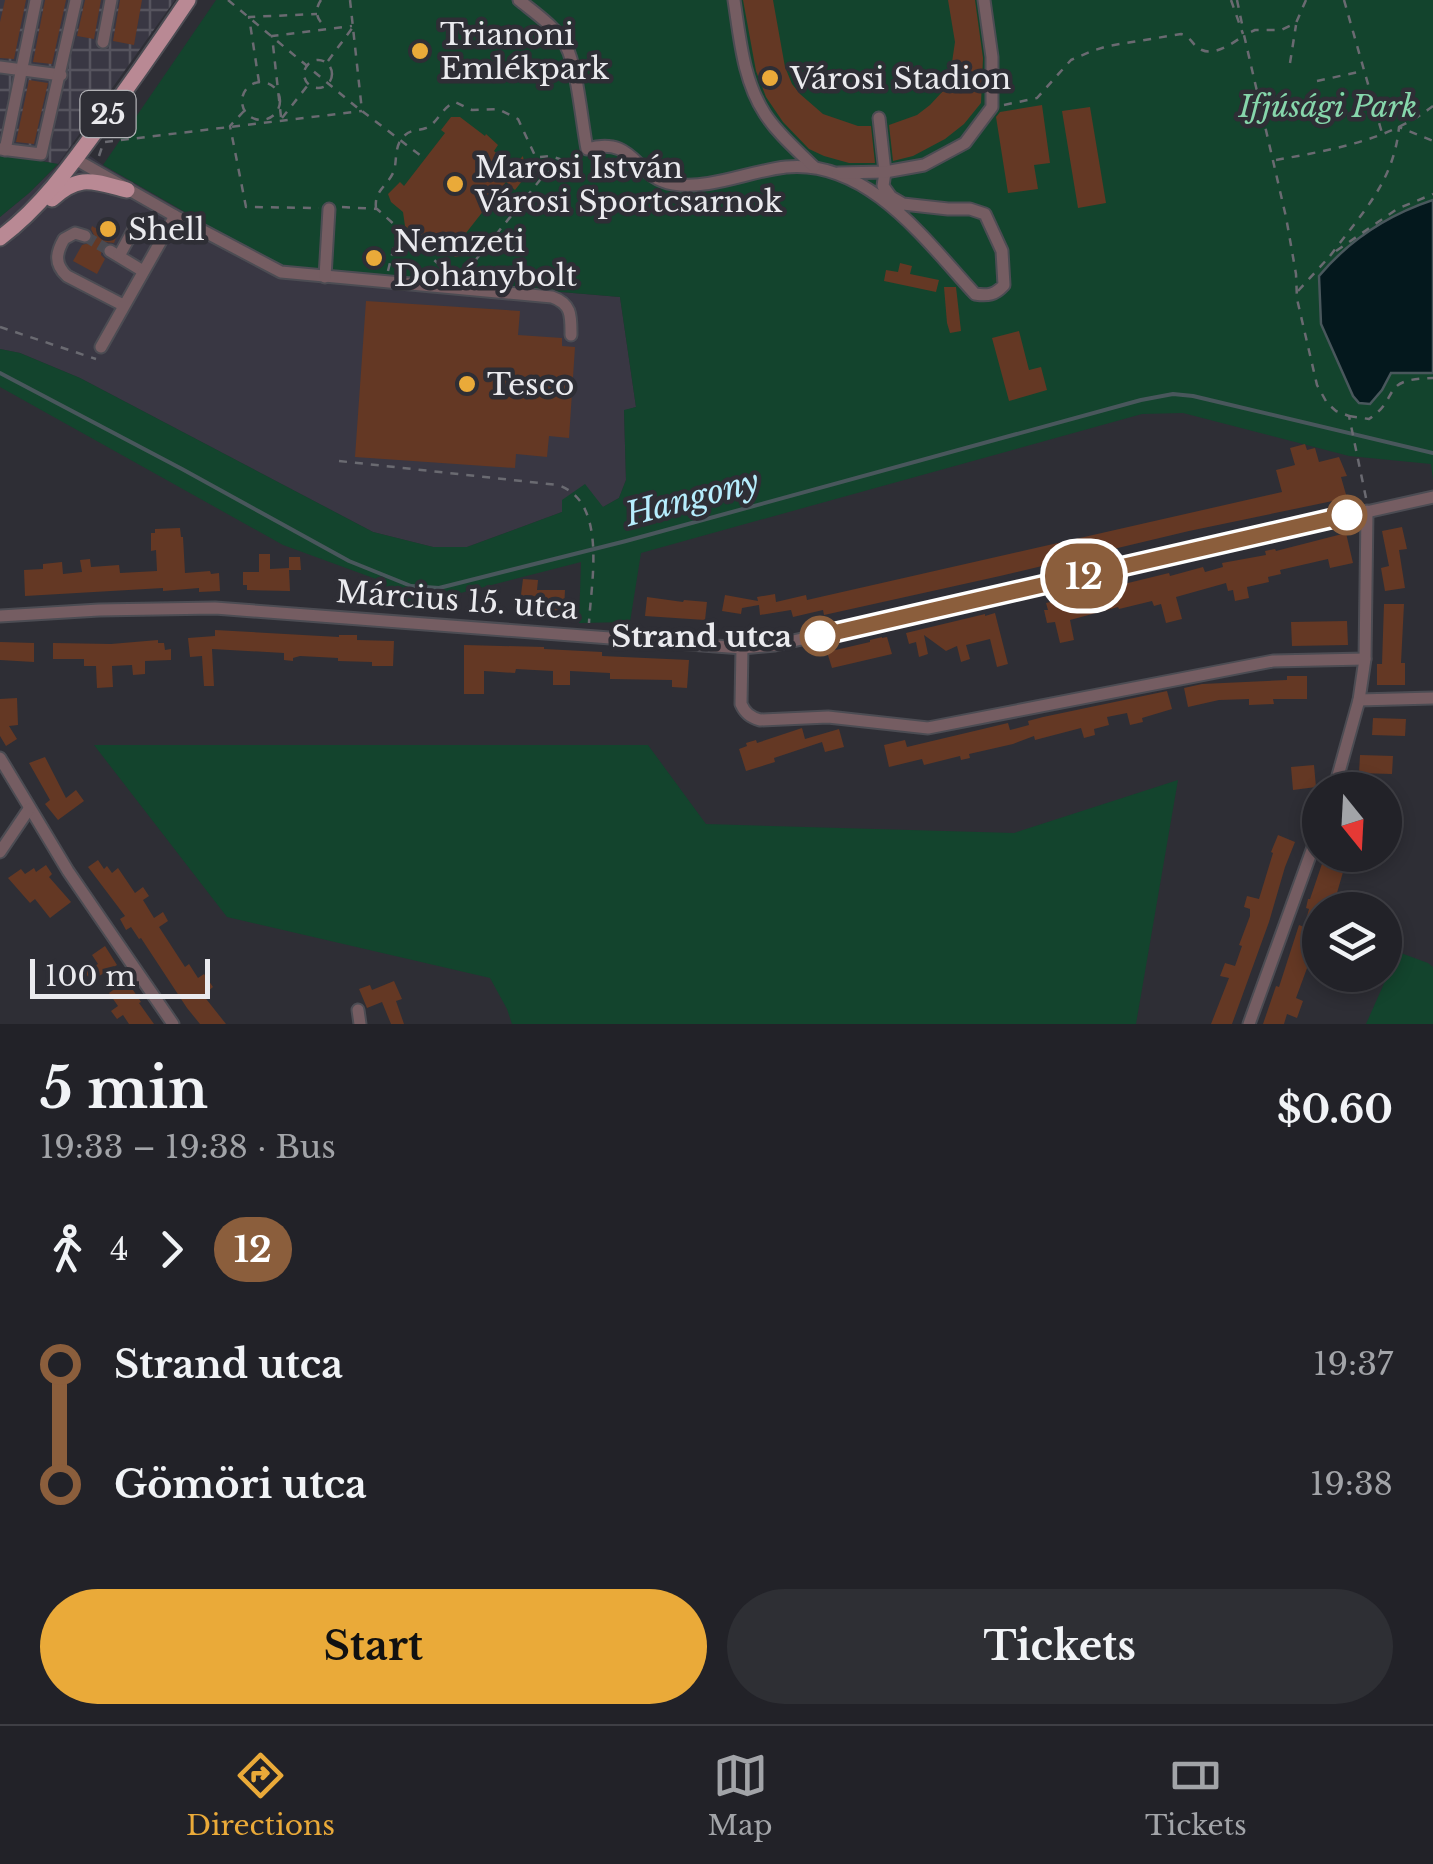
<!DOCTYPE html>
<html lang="en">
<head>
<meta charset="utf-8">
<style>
	:root { --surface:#222228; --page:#2e2f34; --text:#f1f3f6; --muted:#a2a4a8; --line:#3f3f45; --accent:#eaaa39 }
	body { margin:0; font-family:"Libre Baskerville",serif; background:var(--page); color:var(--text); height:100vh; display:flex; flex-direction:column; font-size:38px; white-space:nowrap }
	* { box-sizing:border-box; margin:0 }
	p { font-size:32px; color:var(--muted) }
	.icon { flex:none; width:55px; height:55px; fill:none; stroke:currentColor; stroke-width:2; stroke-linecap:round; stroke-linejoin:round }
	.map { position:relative; height:1024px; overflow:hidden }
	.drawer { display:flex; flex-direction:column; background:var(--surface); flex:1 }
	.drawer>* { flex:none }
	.badge { padding:0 20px; border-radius:32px; font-size:35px; line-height:65px }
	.needle { width:65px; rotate:162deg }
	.controls { position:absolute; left:1302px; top:772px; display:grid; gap:20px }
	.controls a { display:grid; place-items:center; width:100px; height:100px; border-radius:50%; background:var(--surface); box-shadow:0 5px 15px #0003,0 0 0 2px var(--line); font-size:50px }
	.scale { position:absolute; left:30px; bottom:25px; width:180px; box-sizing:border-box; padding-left:10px; border:5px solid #eaeaee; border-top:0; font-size:28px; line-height:35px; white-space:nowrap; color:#eaeaee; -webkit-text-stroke:8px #2e2e35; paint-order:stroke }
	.map>.badge { position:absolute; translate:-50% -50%; box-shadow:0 0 0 5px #fff }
	.legs { display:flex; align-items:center; gap:15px; height:110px; padding:0 40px; font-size:32px }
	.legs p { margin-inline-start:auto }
	.summary { display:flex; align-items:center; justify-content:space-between; height:170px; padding:0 40px }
	h1 { font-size:55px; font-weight:800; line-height:75px }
	.button { display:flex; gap:20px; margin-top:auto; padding:20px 40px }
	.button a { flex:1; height:115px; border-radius:60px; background:var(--accent); color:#111; font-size:40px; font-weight:800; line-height:115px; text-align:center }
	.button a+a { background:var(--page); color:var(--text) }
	ul { padding:0 40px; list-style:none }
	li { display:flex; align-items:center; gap:35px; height:120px; font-size:38px }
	li i { display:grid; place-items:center; width:15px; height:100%; margin:0 12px; background:currentColor }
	li i::after { content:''; width:25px; height:25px; margin:-12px; border:8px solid; border-radius:50%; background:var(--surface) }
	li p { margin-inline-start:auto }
	li:first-child i { background:linear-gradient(#0000 50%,currentColor 0) }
	li:last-child i { background:linear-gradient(currentColor 50%,#0000 0) }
	.dock { display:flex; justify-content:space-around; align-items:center; height:140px; border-top:2px solid var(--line); background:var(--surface); font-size:28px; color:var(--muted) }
	.dock a { display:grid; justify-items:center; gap:5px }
	.dock .on { color:var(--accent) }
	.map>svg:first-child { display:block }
	.built { fill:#393743 }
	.industrial { fill:url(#industrial-grid) }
	.green { fill:#13442d }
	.water { fill:#04181d; stroke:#49575c; stroke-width:2.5 }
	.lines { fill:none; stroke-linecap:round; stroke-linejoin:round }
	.stream { stroke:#49575c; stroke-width:4 }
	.building { fill:#643824 }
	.minor-tunnel { stroke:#4a4a51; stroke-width:11; stroke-dasharray:11 5.5; stroke-linecap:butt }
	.minor-casing { stroke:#4c4c53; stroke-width:15 }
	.major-casing { stroke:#4c4c53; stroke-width:19 }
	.path { stroke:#6a6a71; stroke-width:2.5; stroke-dasharray:8 8; stroke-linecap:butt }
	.minor { stroke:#755d62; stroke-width:11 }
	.major { stroke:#b98994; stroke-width:15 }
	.line-1-casing { stroke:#fff; stroke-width:22 }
	.line-1 { stroke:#8b5e3c; stroke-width:15 }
	.poi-dot { fill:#eaaa39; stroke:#2e2e35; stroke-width:4 }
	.stop-1-dot { fill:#fff; stroke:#8b5e3c; stroke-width:5 }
	.labels { text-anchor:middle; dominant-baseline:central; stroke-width:9; stroke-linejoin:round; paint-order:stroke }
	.shield { fill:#2e2e35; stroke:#b2b2b6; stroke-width:2.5 }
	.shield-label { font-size:28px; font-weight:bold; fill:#eaeaee }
	.poi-label { font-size:30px; fill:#eaeaee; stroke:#2e2e35; text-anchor:start }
	.park-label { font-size:30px; font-style:italic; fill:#86d6ab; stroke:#2e2e35 }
	.street-label { font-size:30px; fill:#eaeaee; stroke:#2e2e35 }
	.stop-label { font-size:30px; font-weight:bold; fill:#eaeaee; stroke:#2e2e35; text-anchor:end }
	.water-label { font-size:32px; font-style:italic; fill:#b6edfd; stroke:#2e2e35 }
</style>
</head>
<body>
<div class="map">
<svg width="1433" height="1024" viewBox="0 0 1433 1024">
	<defs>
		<pattern id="industrial-grid" width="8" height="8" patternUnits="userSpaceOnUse" patternTransform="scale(2.5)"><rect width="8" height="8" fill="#393743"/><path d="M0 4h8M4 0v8" fill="none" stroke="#56545e"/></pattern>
	</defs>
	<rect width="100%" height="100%" fill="#2e2e35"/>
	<polygon class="built" points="73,144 103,165 273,263 292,269 620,297 636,407 624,411 626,480 619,498 603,507 562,500 562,512 467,547 433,547 373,532 80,378 20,353 0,349 0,217 29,193 58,165"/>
	<polygon class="industrial" points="0,0 175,0 58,164 0,154"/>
	<g class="green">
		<polygon points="216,0 1433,0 1433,480 1431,464 1349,456 1183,413 1142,414 641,553 630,622 579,623 581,562 445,597 441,612 381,605 387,583 283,545 0,387 0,349 20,353 80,378 373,532 433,547 467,547 562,512 562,500 585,484 603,507 619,498 626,480 624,410 636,407 620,297 292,269 274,263 103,165"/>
		<polygon points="0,154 58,164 29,193 0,217"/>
		<polygon points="94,745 648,745 706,824 1014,833 1178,780 1136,1024 512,1024 507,1009 490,978 227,917"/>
		<polygon points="1398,952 1428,963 1433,967 1433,1024 1366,1024"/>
	</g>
	<path class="water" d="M1433 200V373H1391L1382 390 1370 404 1359 403 1353 396 1321 324 1319 276C1350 239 1388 215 1433 200Z"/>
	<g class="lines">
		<polyline class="stream" points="0,373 182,469 349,561 411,586 439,588 626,541 1141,400 1173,394 1193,396 1433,453"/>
	</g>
	<g class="building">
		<polygon points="5,0 26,0 14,59 0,58 0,22"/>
		<polygon points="45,0 66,0 52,64 33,62"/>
		<polygon points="85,0 101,0 94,39 77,36"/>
		<polygon points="120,0 142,0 134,45 113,41"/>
		<polygon points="743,0 773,0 785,67 792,84 800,94 823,114 858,126 871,126 875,163 849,163 824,156 809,149 783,122 766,97 756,71"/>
		<polygon points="948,0 975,0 983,58 981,103 964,124 945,139 913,156 893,161 889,125 917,115 930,105 943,91 950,76 955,42"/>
		<polygon points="29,80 48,83 34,144 16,142"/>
		<polygon points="1042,105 1050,163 1034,165 1038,189 1008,193 996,117 1000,112"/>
		<polygon points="1090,107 1106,203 1078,208 1062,111"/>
		<polygon points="451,117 460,117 485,136 486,134 498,145 494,151 508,163 512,158 517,162 523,156 526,176 515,190 506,182 466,233 475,240 464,255 455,257 443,245 429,247 405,226 403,212 391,202 388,194 400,182 404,186 445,133 441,130"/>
		<polygon points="102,219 120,228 114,243 106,242 102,247 101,255 105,259 97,274 73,261 82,245 92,242 94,235 91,229 92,226 97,229"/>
		<polygon points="900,263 912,266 910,274 939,280 936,292 884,281 886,270 898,272"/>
		<polygon points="944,287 956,287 961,331 950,333 947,323"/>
		<polygon points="366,301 520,311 518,335 562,338 562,346 575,347 569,438 549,436 547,457 516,454 515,468 355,457"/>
		<polygon points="1019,331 1029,370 1041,367 1047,390 1009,401 992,338"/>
		<polygon points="1305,444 1307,450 1315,448 1319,462 1339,457 1347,476 1341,477 1347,498 1189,531 1000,576 824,615 823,610 793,617 791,610 760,615 759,605 742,608 741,614 722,611 725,595 758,601 757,597 775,594 776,602 806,595 807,600 1282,492 1276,470 1295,465 1290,448"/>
		<polygon points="1402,527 1407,549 1399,550 1405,588 1385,591 1381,568 1389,566 1382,531"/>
		<polygon points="180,528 181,537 183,537 185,573 210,571 211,574 219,573 220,591 199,592 199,588 163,591 163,588 25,596 24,570 43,569 43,564 62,562 63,574 82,572 80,560 90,559 91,567 119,565 120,573 157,571 156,550 151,551 151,533 155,533 155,529"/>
		<polygon points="1346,533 1353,563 1330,568 1328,559 1280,570 1281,574 1268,577 1269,582 1247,587 1249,598 1235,601 1233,590 1228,591 1226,583 1176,597 1182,619 1166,623 1161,604 1154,606 1152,601 1119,609 1118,607 1070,620 1074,640 1060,643 1055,622 1047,623 1044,610 1048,610 1046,603 1169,573 1170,576 1203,567 1205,572 1223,567 1222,563 1266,555 1265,551 1275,549 1276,551"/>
		<polygon points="259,554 270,554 270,569 289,568 289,557 300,557 301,570 289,570 290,591 247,590 247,585 243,585 243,572 259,572"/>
		<polygon points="523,579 538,580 537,590 565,590 564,610 540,611 539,619 518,618"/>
		<polygon points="647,597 683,602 684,600 707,602 705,620 645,616"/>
		<polygon points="1384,604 1404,604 1401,663 1405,663 1405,685 1377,685 1377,664 1382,664"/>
		<polygon points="995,613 1008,664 997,667 990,639 966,645 970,659 961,662 957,646 946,651 924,635 928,654 919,657 916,642 909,644 906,633 985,614 985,616"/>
		<polygon points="1347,621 1348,645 1292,646 1291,622"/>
		<polygon points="215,630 339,637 339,635 357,635 357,640 394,641 393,666 372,666 372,662 338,661 338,658 300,656 293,658 293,661 284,660 284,653 212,649 214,686 204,686 202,656 190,657 188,638 215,636"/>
		<polygon points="882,637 882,638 887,637 892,654 832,668 827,652 870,642 870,640"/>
		<polygon points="158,640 158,643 164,643 165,650 171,649 171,660 145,661 145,674 133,675 132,665 112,666 113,687 97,688 96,666 84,666 84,659 53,659 53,643 111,644"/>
		<polygon points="0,642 34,643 34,662 0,660"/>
		<polygon points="464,645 544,647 544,649 602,652 602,656 689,660 687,688 672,687 672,680 610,679 610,673 570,671 570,685 553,685 553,671 516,669 515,673 484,671 484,694 464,694"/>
		<polygon points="1287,676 1307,676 1307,699 1273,699 1274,704 1249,705 1249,699 1219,700 1188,707 1184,688 1202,684 1287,680"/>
		<polygon points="1167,691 1172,709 1142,718 1143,722 1130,725 1127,713 1107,717 1109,725 1094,729 1095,735 1084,738 1081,728 1035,740 1034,736 1013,744 969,754 970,758 961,760 960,756 924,765 922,759 889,767 884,745 905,740 907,747 1008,723 1010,730 1029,725 1028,721 1043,717"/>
		<polygon points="17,698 18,725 9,726 17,739 6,746 0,736 0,699"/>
		<polygon points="1373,718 1406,719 1405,736 1372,735"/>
		<polygon points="802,728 805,739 839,729 844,747 825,752 822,742 774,758 775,762 746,771 739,749 747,746 746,743 756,740 757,743"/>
		<polygon points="1360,755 1393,756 1392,774 1359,773"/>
		<polygon points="45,757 66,798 76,790 84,801 58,820 45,804 50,800 29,763"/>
		<polygon points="1314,765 1316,787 1293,790 1291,767"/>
		<polygon points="1278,835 1295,842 1285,867 1269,922 1232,1024 1211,1024 1229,978 1220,976 1225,963 1235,966 1242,946 1239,945 1250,916 1250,909 1244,907 1247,896 1259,899 1273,853 1271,852"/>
		<polygon points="1325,855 1348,855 1332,910 1320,910 1320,933 1296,998 1303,1001 1297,1018 1287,1014 1284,1024 1263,1024 1276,986 1279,987 1299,925 1304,927 1309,909 1306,908 1308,899 1310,899"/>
		<polygon points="98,860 104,869 107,866 112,873 118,868 135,893 143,887 149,896 143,900 154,918 163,912 168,921 159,927 185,967 189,964 198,978 204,974 213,987 203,995 226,1024 200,1024 187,1008 141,938 139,939 131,927 126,930 120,919 125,916 88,867"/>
		<polygon points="46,865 52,874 49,877 71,902 50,918 35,899 30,903 8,878 21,869 25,874 34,868 36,872"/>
		<polygon points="105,946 117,965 91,981 85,972 98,964 92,955"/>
		<polygon points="394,981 402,999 396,1001 404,1024 391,1024 382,1002 367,1008 359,989 370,985 372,990"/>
		<polygon points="129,984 141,1002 139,1003 154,1024 129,1024 123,1015 117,1019 111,1011 118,1006 109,993 119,986 121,990"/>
	</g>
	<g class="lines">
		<polyline class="minor-tunnel" points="85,236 110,251"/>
		<defs>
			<g id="minor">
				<path d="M519 0C535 13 556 27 566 46 577 66 582 124 587 149 636 135 634 178 673 184 710 190 749 171 786 167 868 159 926 241 975 294 988 296 995 295 1004 285L1002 251 985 214 970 209H948L903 204 891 197 883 186 885 172 879 118"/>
				<path d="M734 0C740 39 743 80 765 114 778 134 797 150 814 167"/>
				<polyline points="103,42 111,0"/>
				<polyline points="0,67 61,75"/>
				<polyline points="0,149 41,154 76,0"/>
				<polyline points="5,150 36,0"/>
				<path d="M75 159 175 216 281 272 552 297C572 304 571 316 571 335"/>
				<polyline points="838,173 885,172 924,165 965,143 992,107 992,57 984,0"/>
				<path d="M85 236 75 233 64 239C56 253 54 264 67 276L123 305"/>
				<polyline points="110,251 143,271"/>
				<polyline points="119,256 136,225"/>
				<polyline points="325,277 329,209"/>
				<polyline points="101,347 175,216"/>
				<polyline points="0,616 99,610 215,608 742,648 775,645 1433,497"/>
				<path d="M742 648 741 704C745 713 750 717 760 720L828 717 928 728 1273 661 1365 659"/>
				<polyline points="1359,700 1433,698"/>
				<polyline points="0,758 68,871 173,1024"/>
				<polyline points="1334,790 1359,700 1365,659 1367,511"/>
				<polyline points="0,852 29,809"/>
				<polyline points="358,1010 360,1024"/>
				<polyline points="1249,1024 1320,828"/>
			</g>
			<g id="major">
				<path d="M52 199C80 173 94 182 127 190"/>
				<path d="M0 238C40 208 69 168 98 128 129 86 159 43 188 0"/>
			</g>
		</defs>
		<use href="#minor" class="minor-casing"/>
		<use href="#major" class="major-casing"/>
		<g class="path">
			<polyline points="228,0 360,110"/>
			<path d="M321 0C314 10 316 21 327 27"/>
			<polyline points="350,0 362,111 425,159"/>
			<polyline points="1231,0 1243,34"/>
			<polyline points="1237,0 1242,24"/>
			<polyline points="1306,0 1296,23 1281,30 1255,30 1244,35 1286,217 1296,274 1297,299 1317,385 1327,403 1336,411 1349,416 1366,498"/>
			<polyline points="1344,0 1382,133"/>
			<circle cx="318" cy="74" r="14"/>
			<polyline points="328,61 353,27"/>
			<polyline points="1290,63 1296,25"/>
			<polyline points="1317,81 1363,71"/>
			<circle cx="261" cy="101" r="19"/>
			<polyline points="259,82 249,17 317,14"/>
			<path d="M1004 105 1037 98 1071 60 1092 51 1108 46 1181 34C1193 38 1192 46 1202 50 1215 56 1233 43 1243 36"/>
			<polyline points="244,111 230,126 246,207 319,208"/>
			<polyline points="281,117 272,36 352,26"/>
			<polyline points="282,118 308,85"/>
			<polyline points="105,142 362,111"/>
			<polyline points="99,156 102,147"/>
			<polyline points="540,157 550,156 566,161"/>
			<path d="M1276 160C1330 150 1388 141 1433 106"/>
			<polyline points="342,207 377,209 443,268 462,270 474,262 544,175 577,155"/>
			<path d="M376 208C374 191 386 187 393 173 398 162 393 147 404 136 411 129 418 131 426 128 438 123 442 107 455 102L472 110 498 109 518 119 544 175"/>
			<polyline points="1336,251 1397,209 1433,194"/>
			<path d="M1330 256C1361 214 1394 182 1399 127L1433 141"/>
			<polyline points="368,267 369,254"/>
			<polyline points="388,271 398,230"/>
			<polyline points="1298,291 1330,256"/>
			<polyline points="0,327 96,359"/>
			<path d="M1349 416 1369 419C1402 397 1378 379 1433 378"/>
			<path d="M339 461 558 485C608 502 591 582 589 623"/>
		</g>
		<use href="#minor" class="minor"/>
		<use href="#major" class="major"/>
	</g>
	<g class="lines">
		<defs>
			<polyline id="line-1" points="820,636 1347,515"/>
		</defs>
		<use href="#line-1" class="line-1-casing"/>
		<use href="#line-1" class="line-1"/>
	</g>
	<g class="poi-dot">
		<circle cx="420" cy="51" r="10"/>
		<circle cx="770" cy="78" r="10"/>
		<circle cx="455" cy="184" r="10"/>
		<circle cx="108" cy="229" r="10"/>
		<circle cx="374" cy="258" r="10"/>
		<circle cx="467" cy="384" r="10"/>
	</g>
	<g class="stop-1-dot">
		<circle cx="1347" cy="515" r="18"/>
		<circle cx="820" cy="636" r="18"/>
	</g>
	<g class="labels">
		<rect class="shield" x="80.5" y="91" width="55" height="46" rx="8"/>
		<g class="shield-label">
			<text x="108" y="114">25</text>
		</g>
		<g class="poi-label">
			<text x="440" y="34">Trianoni<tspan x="440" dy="34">Emlékpark</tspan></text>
			<text x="790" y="78">Városi Stadion</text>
			<text x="475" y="167">Marosi István<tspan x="475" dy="34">Városi Sportcsarnok</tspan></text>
			<text x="128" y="229">Shell</text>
			<text x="394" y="241">Nemzeti<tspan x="394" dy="34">Dohánybolt</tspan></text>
			<text x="487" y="384">Tesco</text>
		</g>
		<g class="park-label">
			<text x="1328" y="106">Ifjúsági Park</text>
		</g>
		<g class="street-label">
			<text transform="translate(457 600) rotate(4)">Március 15. utca</text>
		</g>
		<g class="stop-label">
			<text x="792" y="636">Strand utca</text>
		</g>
		<g class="water-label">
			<text transform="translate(692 498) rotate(-15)">Hangony</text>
		</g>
	</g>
</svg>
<div class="controls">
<a><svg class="needle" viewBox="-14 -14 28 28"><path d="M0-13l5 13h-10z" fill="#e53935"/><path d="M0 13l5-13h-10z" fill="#a2a4a8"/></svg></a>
<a><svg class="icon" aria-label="layers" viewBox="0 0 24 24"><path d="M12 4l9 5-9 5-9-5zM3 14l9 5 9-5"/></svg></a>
</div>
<div class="scale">100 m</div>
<b class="badge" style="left:1084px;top:576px;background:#8b5e3c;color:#fff">12</b>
</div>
<section class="drawer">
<div class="summary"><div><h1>5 min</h1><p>19:33 – 19:38 · Bus</p></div><b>$0.60</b></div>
<div class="legs"><svg class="icon" aria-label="walk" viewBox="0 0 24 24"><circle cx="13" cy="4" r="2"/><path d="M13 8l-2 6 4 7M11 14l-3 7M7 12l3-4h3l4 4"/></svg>4<svg class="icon" aria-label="forward" viewBox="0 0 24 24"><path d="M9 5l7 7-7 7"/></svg><b class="badge" style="background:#8b5e3c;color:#fff">12</b></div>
<ul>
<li><i style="color:#8b5e3c"></i><b>Strand utca</b><p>19:37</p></li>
<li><i style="color:#8b5e3c"></i><b>Gömöri utca</b><p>19:38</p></li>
</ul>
<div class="button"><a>Start</a><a>Tickets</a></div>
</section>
<nav class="dock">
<a class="on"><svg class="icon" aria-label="directions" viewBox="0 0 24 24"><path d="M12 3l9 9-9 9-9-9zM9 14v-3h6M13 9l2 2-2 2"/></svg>Directions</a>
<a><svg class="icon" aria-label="map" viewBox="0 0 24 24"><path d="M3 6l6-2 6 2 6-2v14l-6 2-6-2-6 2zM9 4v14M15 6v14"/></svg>Map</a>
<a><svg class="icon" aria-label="tickets" viewBox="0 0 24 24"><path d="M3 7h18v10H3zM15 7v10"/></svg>Tickets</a>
</nav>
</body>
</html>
